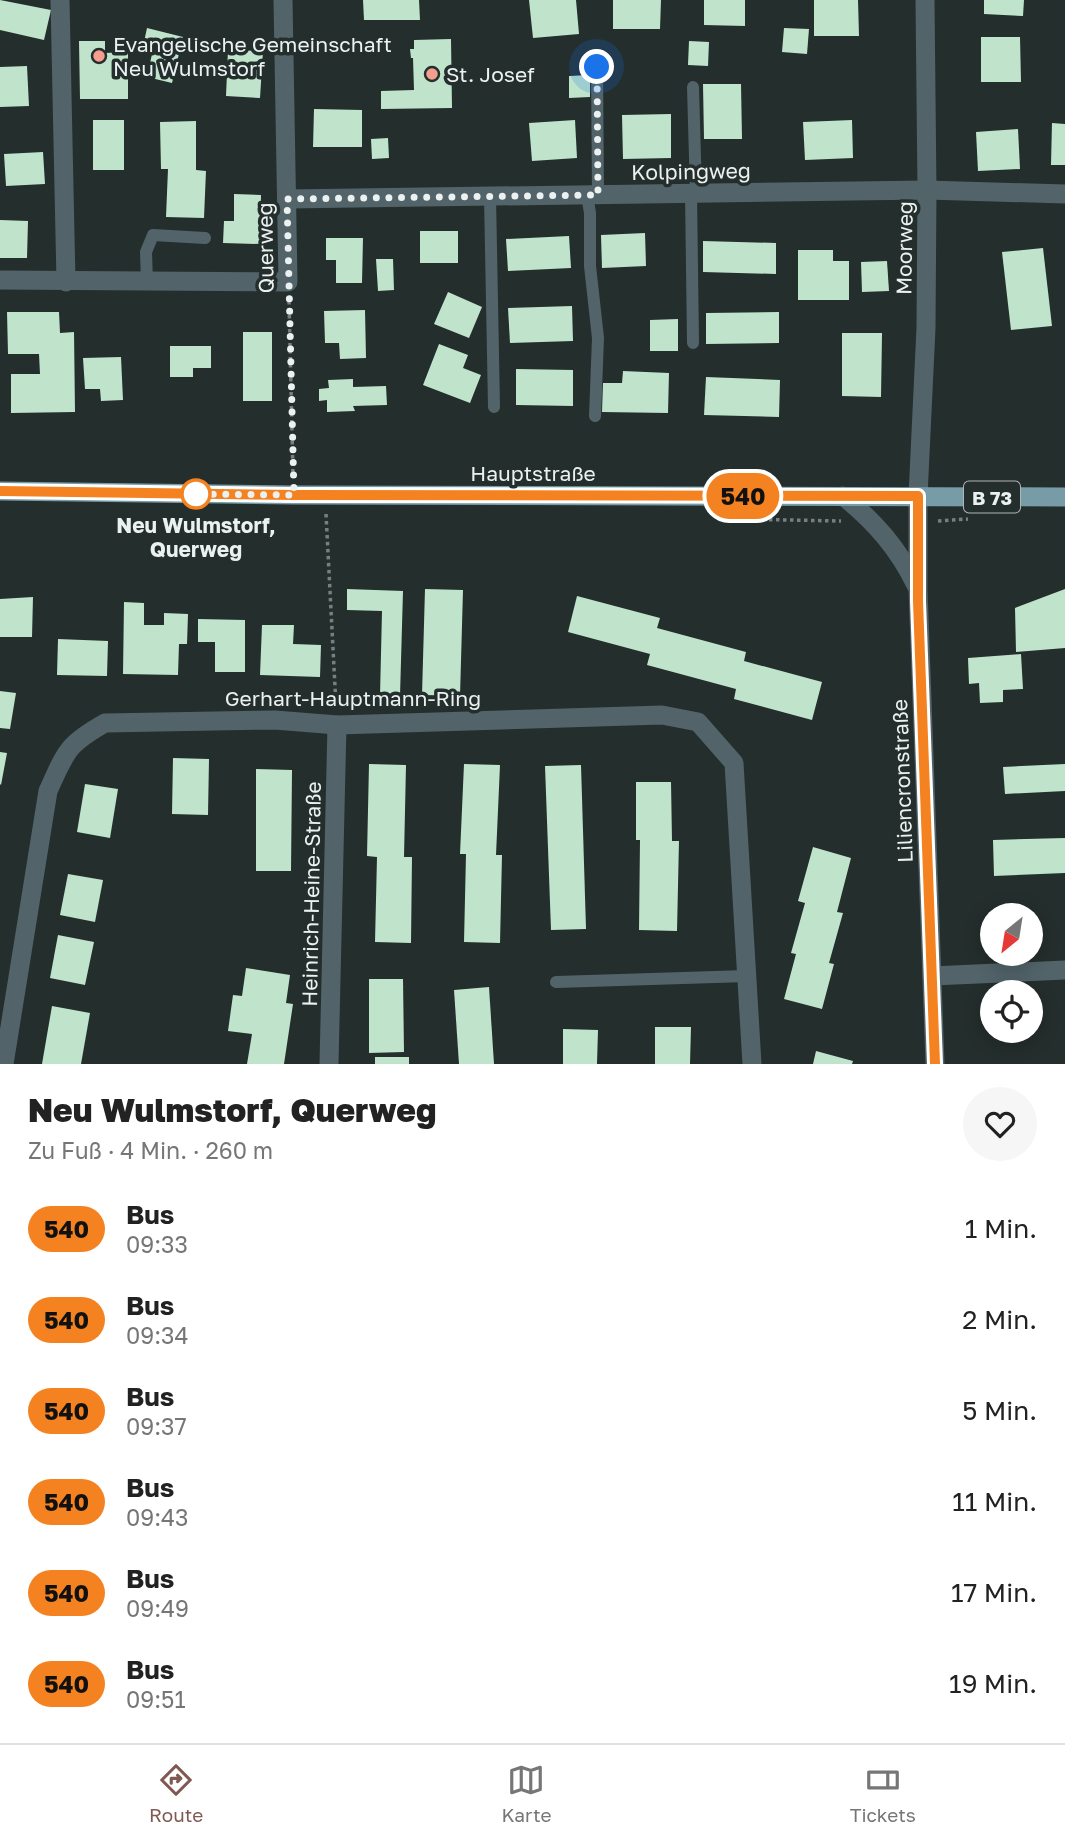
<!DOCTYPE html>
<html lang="de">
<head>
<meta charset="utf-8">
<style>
	:root { --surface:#fff; --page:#f6f6f6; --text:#222; --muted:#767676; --line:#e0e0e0; --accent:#815953 }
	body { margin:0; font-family:"Golos Text",sans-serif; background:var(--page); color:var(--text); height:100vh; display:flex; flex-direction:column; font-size:26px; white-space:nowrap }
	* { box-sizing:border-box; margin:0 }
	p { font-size:23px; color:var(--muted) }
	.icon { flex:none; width:38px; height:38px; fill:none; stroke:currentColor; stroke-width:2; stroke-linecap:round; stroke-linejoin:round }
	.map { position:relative; height:1064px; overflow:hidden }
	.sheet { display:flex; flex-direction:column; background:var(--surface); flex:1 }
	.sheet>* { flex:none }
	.badge { padding:0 14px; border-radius:23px; font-size:24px; line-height:46px }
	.needle { width:46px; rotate:210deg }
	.fabs { position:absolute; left:980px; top:903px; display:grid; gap:14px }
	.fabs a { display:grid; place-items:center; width:63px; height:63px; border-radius:50%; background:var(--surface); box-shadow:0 4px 18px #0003; font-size:35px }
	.you { position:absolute; width:35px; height:35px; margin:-18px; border:5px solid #fff; border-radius:50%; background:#1a73e8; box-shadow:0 0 0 10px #1a73e833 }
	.map>.badge { position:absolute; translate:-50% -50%; box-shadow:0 0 0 4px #fff }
	.round { display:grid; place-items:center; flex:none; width:74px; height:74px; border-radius:37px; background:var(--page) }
	.overview { display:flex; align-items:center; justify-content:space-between; height:119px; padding:0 28px }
	h1 { font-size:33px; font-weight:800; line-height:52px }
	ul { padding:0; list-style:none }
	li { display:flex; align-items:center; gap:21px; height:91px; padding:0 28px }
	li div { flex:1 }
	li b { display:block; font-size:26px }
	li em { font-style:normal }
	li .badge { min-width:77px; font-weight:700; text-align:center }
	.tabs { display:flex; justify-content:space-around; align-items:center; height:98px; border-top:2px solid var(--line); background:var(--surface); font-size:19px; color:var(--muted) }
	.tabs a { display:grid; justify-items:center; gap:4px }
	.tabs .on { color:var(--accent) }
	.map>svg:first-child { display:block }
	.building { fill:#bfe4cb }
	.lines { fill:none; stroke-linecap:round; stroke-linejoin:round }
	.path { stroke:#78807f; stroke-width:3.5; stroke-dasharray:3.5 3.5; stroke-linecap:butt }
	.service { stroke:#52646a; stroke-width:12 }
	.minor { stroke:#52646a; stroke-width:19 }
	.tertiary { stroke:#52646a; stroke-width:19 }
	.primary { stroke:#779ca7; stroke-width:19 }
	.line-casing { stroke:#fff; stroke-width:16 }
	.line { stroke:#f58220; stroke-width:10 }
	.walk { stroke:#ebf1f0; stroke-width:7; stroke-dasharray:0 12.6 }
	.poi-dot { fill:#f59d8e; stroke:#242e2d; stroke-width:2.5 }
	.stop-dot { fill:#fff; stroke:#f58220; stroke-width:3.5 }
	.labels { text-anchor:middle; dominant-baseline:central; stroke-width:7; stroke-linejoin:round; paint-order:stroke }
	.shield { fill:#242e2d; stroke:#afb6b6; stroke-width:2 }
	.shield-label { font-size:19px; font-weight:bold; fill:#ebf1f0 }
	.poi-label { font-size:21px; fill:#ebf1f0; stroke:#242e2d; text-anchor:start }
	.street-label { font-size:21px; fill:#ebf1f0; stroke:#242e2d }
	.stop-label { font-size:21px; font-weight:bold; fill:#ebf1f0; stroke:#242e2d }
</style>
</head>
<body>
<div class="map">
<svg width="1065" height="1064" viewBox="0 0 1065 1064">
	<rect width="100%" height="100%" fill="#242e2d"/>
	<g class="building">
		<polygon points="0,0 51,10 44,40 0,30"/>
		<polygon points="363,0 419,0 420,20 364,20"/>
		<polygon points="529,0 576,0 579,34 533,38"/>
		<polygon points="613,0 661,0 660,29 613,29"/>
		<polygon points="704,0 745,0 745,26 704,25"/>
		<polygon points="814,0 858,0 859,36 814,36"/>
		<polygon points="984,0 1024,0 1023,16 984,14"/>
		<polygon points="147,28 183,37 172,83 147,77 152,54 142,51"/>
		<polygon points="784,28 809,29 807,54 782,52"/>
		<polygon points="981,37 1020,37 1021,82 981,82"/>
		<polygon points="451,39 452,108 381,109 381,91 414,90 413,58 411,58 410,49 414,49 414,40"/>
		<polygon points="79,41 105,41 105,53 128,52 128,99 80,99"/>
		<polygon points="689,41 709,42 708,66 688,65"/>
		<polygon points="228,50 263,51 260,98 226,96"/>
		<polygon points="27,66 29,106 0,107 0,67"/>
		<polygon points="590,75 590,97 569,98 569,76"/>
		<polygon points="703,84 741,84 742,139 704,139"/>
		<polygon points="314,109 362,110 362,147 313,147"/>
		<polygon points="671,114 671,158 623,159 622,115"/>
		<rect x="93" y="120" width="31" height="50"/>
		<polygon points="575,120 577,158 532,161 529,123"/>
		<polygon points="852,120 853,158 805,160 803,122"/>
		<polygon points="196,121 196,170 206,171 204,218 166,217 168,169 161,169 160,122"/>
		<polygon points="1052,123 1065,124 1065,165 1051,165"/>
		<polygon points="1018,129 1020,169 978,171 976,132"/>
		<polygon points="388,138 389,158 372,159 371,139"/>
		<polygon points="43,152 45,184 6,186 4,154"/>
		<polygon points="234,194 261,195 260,244 223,243 224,221 234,221"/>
		<polygon points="0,220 28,221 27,258 0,258"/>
		<rect x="420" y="231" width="38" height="32"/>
		<polygon points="645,233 646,266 602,268 601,235"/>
		<polygon points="569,236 571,268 508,271 506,239"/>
		<polygon points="326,238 363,238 362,283 336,283 336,260 326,260"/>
		<polygon points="703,241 776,243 776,274 703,272"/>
		<polygon points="1043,248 1052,326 1011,330 1002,252"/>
		<polygon points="798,250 833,250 833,261 849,261 849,300 798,300"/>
		<polygon points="376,259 393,259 394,290 378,291"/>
		<polygon points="887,261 889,291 862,292 861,262"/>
		<polygon points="448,292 482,307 469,338 434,324"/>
		<polygon points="572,306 573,341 510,343 508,308"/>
		<polygon points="365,310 366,358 340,359 339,343 325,343 324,311"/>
		<polygon points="7,312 59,312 60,333 74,332 75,412 11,413 11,374 40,374 39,354 8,354"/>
		<polygon points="779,312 779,343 706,344 706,313"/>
		<polygon points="678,319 678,351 650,351 650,320"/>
		<rect x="243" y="332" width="29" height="69"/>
		<polygon points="842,333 882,333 881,397 842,396"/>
		<polygon points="439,344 468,355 463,368 481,375 470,403 423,385"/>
		<polygon points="170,346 211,346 211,368 193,368 193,377 170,377"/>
		<polygon points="121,357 123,400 101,401 100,389 85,389 83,358"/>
		<polygon points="516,369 573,370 573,406 516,405"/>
		<polygon points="623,371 669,373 668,413 602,412 603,383 622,383"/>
		<polygon points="706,377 780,380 779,417 704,415"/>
		<polygon points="353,379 353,387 386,386 387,405 353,406 355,411 327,412 327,400 319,401 319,389 329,388 328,380"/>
		<polygon points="347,589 403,591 400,696 380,696 382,611 347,610"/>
		<polygon points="425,589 463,590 460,696 422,695"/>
		<polygon points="1065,589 1065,648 1016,652 1015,608"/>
		<polygon points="577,596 660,618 657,628 746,652 744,661 822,682 812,720 734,699 736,689 647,665 650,654 568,632"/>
		<polygon points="33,597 32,637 0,637 0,599"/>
		<polygon points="124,602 144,603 144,625 164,625 164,613 188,614 187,644 179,644 178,675 123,674"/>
		<polygon points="198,619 245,620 245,672 215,672 215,642 198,642"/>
		<polygon points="262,625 294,625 293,644 321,645 320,677 260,675"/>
		<polygon points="58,639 108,641 107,676 57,675"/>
		<polygon points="1021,654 1023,689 1003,690 1003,702 980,703 979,683 969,684 968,658"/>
		<polygon points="0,691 16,693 10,729 0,728"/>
		<polygon points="0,752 7,753 1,785 0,784"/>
		<polygon points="173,758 209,759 208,815 172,814"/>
		<polygon points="369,764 406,765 404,857 412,857 411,943 375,942 377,857 367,856"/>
		<polygon points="464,764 500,765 496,855 502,855 500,943 464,942 466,854 460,854"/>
		<polygon points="1065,764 1065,791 1005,794 1003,767"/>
		<polygon points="581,765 586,929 551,930 545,766"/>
		<polygon points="256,769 292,770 291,871 256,871"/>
		<polygon points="636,782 671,782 672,841 679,841 677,931 639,930 640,840 636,840"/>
		<polygon points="85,784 118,789 110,838 77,832"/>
		<polygon points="1065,838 1065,873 994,876 993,840"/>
		<polygon points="813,847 851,858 837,912 843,913 829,963 834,964 822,1009 784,999 796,954 791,953 805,903 798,901"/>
		<polygon points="68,874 103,880 95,922 60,915"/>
		<polygon points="58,935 94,942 85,985 50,978"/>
		<polygon points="246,968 290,975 286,1003 293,1004 284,1064 247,1064 252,1034 228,1031 233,995 242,996"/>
		<polygon points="369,979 403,979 404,1052 369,1053"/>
		<polygon points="489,987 494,1064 459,1064 454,990"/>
		<polygon points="52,1006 90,1013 81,1064 42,1064"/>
		<polygon points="655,1027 691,1027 690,1064 655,1064"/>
		<polygon points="563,1029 598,1030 597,1064 563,1064"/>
		<polygon points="816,1051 853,1061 852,1064 813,1064"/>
		<rect x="375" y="1057" width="34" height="7"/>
	</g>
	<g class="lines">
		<g class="path">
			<polyline points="289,301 293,475"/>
			<polyline points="326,514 336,706"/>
			<polyline points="734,519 841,521"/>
			<polyline points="938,521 968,519"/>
		</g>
		<g class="service">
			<polyline points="597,67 598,195"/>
			<polyline points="693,87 696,193"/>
			<polyline points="691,193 693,343"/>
			<polyline points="587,195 590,213 590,266 598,338 595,416"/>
			<polyline points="490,196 494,407"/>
			<polyline points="147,282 146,252 153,235 205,238"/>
			<polyline points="556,982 747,976"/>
		</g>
		<g class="minor">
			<polyline points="60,0 66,282"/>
			<polyline points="287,199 927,190 1065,194"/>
			<polyline points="0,280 288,282 283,0"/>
			<polyline points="918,496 926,328 927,190 925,0"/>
			<polyline points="932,976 1065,970"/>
			<path d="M4 1064 48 791C66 752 66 745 105 723L275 720 337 725 662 715 698 722 734 763 752 1064"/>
			<polyline points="329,1064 337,725"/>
		</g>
		<g class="tertiary">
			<path d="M843 496C875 522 898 548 916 585"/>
			<polyline points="918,496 918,589 935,1064"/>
		</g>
		<polyline class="primary" points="0,491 294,495 1065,497"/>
	</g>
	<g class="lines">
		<defs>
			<polyline id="line" points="0,491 294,495 918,496 918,601 935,1064"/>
		</defs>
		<use href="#line" class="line-casing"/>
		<use href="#line" class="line"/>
		<polyline class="walk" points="196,494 192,494 294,495 287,199 598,195 597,67"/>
	</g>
	<g class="poi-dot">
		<circle cx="99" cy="56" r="7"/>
		<circle cx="432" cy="74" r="7"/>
	</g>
	<circle class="stop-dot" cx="196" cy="494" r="14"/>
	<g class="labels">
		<rect class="shield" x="964" y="481.5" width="56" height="31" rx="5"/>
		<g class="shield-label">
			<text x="992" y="497">B 73</text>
		</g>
		<g class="poi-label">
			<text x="113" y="44">Evangelische Gemeinschaft<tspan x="113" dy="24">Neu Wulmstorf</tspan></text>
			<text x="446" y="74">St. Josef</text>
		</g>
		<g class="street-label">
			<text transform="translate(691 171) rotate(-1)">Kolpingweg</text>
			<text transform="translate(265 248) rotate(-91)">Querweg</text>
			<text transform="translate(904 248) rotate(-89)">Moorweg</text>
			<text x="533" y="473">Hauptstraße</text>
			<text x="353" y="698">Gerhart-Hauptmann-Ring</text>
			<text transform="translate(902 781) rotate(-92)">Liliencronstraße</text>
			<text transform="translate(311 894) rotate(-89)">Heinrich-Heine-Straße</text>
		</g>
		<g class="stop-label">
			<text x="196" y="525">Neu Wulmstorf,<tspan x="196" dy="24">Querweg</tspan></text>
		</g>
	</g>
</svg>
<div class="fabs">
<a><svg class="needle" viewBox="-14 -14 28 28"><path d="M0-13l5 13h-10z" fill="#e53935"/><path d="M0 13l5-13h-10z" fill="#767676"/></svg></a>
<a><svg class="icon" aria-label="locate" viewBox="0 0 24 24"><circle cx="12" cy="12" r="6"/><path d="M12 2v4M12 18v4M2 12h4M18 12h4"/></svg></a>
</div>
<div class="you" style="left:597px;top:67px"></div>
<b class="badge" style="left:743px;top:496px;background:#f58220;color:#111">540</b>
</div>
<section class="sheet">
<div class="overview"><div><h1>Neu Wulmstorf, Querweg</h1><p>Zu Fuß · 4 Min. · 260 m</p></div><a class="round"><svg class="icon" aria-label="heart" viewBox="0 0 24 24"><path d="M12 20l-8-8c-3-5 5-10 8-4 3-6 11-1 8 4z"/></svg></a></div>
<ul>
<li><span class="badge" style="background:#f58220;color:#111">540</span><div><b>Bus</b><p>09:33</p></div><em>1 Min.</em></li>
<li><span class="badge" style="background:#f58220;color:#111">540</span><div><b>Bus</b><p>09:34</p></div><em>2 Min.</em></li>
<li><span class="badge" style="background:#f58220;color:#111">540</span><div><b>Bus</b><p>09:37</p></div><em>5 Min.</em></li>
<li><span class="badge" style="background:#f58220;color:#111">540</span><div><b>Bus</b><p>09:43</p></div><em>11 Min.</em></li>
<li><span class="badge" style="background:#f58220;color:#111">540</span><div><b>Bus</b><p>09:49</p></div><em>17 Min.</em></li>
<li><span class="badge" style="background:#f58220;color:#111">540</span><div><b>Bus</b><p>09:51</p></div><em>19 Min.</em></li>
</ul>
</section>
<nav class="tabs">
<a class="on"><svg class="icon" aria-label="directions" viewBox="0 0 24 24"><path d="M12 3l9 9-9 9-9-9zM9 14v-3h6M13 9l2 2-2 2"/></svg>Route</a>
<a><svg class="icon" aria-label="map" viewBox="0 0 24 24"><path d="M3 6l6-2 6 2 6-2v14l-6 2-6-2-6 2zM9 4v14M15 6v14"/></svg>Karte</a>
<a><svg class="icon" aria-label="tickets" viewBox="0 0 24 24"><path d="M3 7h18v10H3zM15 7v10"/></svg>Tickets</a>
</nav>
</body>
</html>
